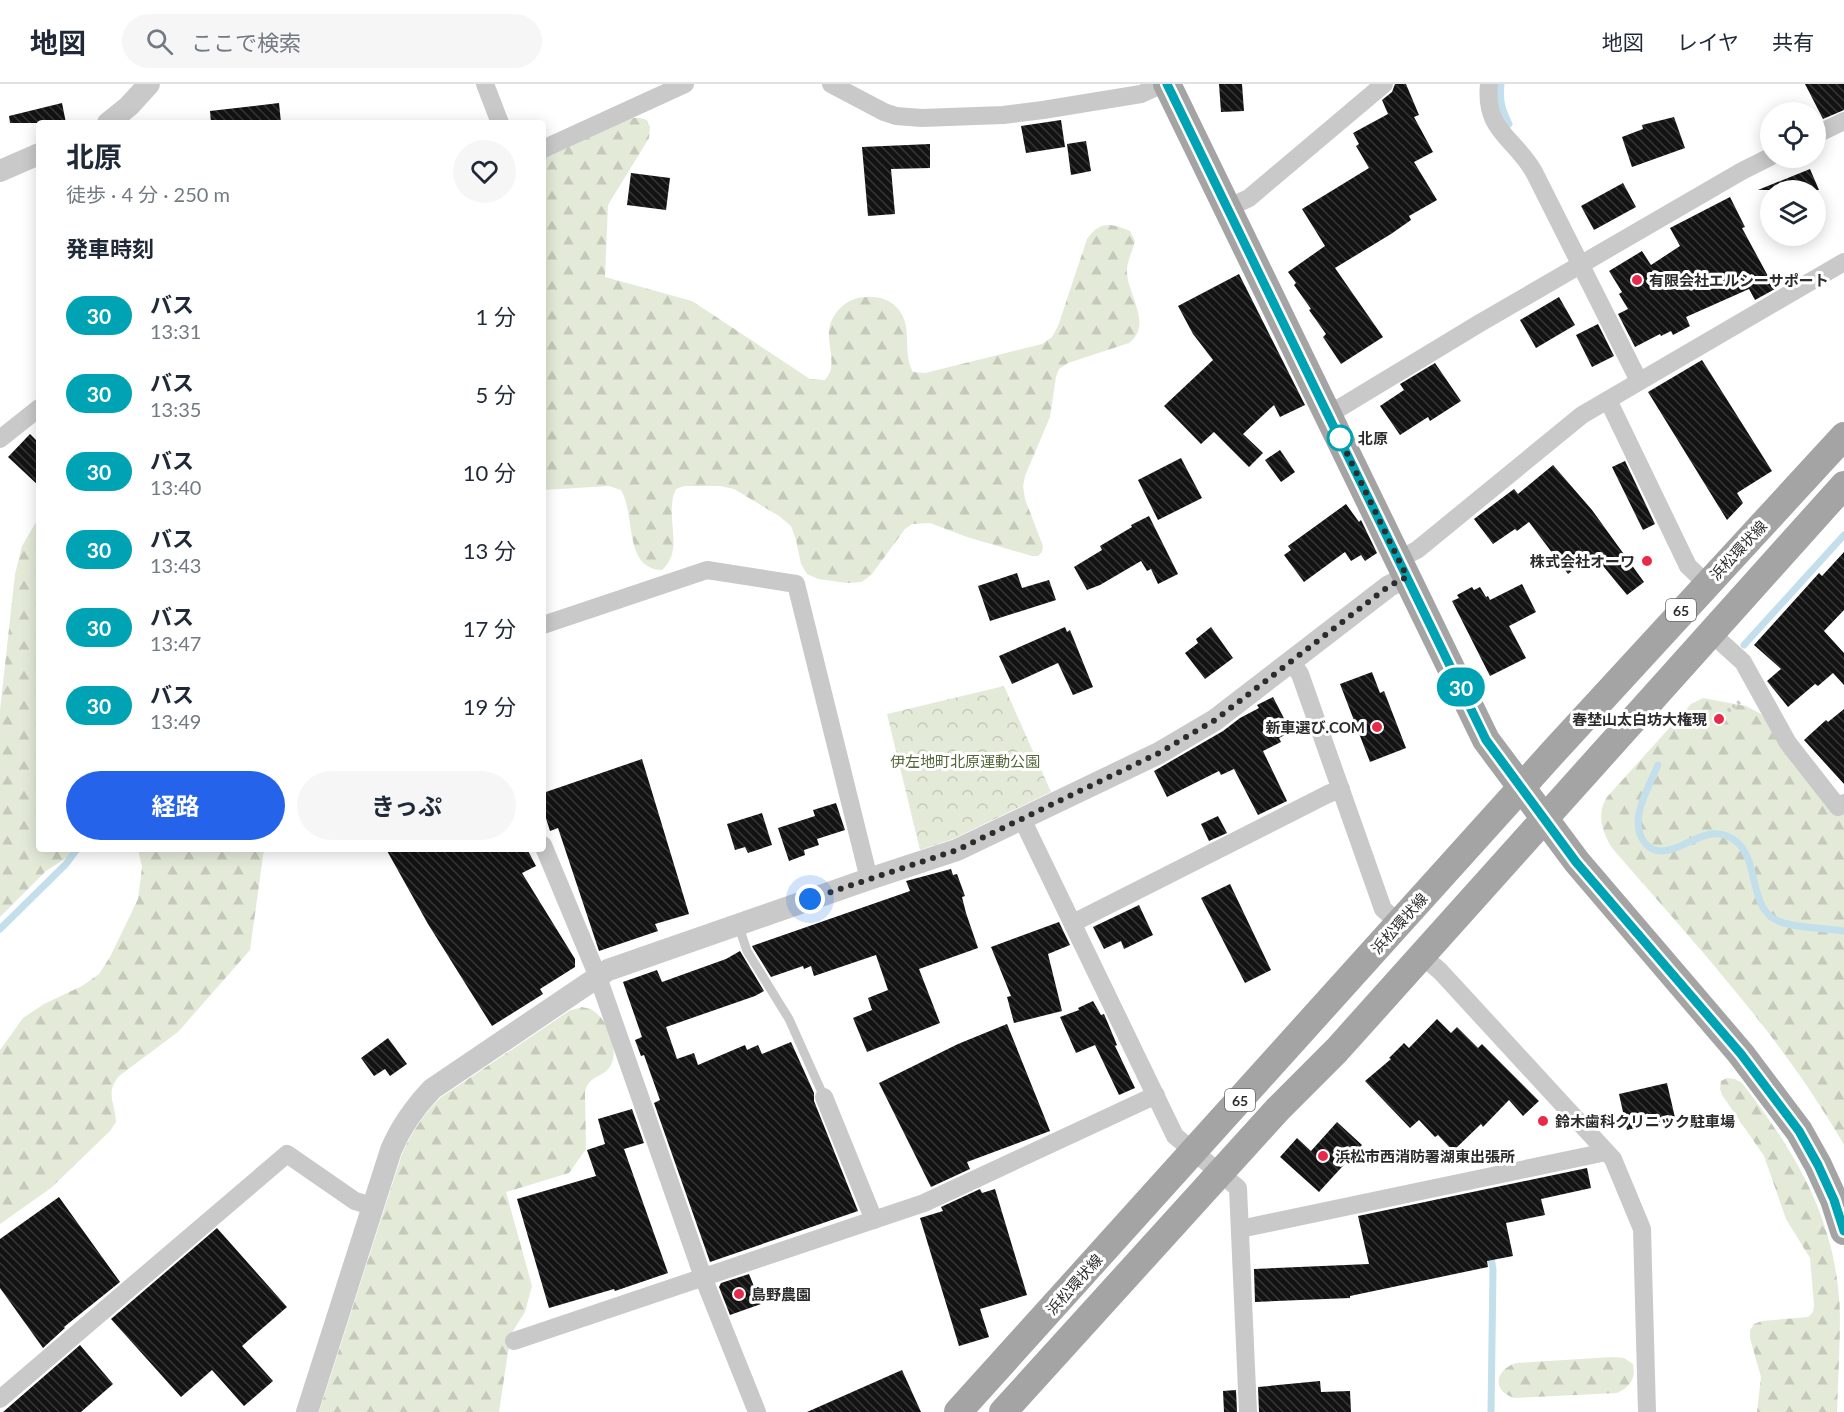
<!DOCTYPE html>
<html lang="ja">
<head>
<meta charset="utf-8">
<style>
	:root { --surface:#fff; --page:#f6f6f7; --text:#1f2937; --muted:#747a83; --line:#e0e1e3; --accent:#2563eb }
	body { margin:0; font-family:Lato,"Noto Sans JP",sans-serif; background:var(--page); color:var(--text); height:100vh; display:flex; flex-direction:column; font-size:22px; white-space:nowrap }
	* { box-sizing:border-box; margin:0 }
	p { font-size:20px; color:var(--muted) }
	.icon { flex:none; width:33px; height:33px; fill:none; stroke:currentColor; stroke-width:2; stroke-linecap:round; stroke-linejoin:round }
	.map { position:relative; flex:1; overflow:hidden }
	.details { position:absolute; left:36px; top:36px; width:510px; height:732px; display:flex; flex-direction:column; background:var(--surface); border-radius:6px; box-shadow:0 3px 15px #0003 }
	.details>* { flex:none }
	.badge { padding:0 12px; border-radius:20px; font-size:21px; line-height:39px }
	.buttons { position:absolute; left:1760px; top:18px; display:grid; gap:12px }
	.buttons a { display:grid; place-items:center; width:66px; height:66px; border-radius:50%; background:var(--surface); box-shadow:0 3px 15px #0003; font-size:30px }
	.you { position:absolute; width:30px; height:30px; margin:-15px; border:4px solid #fff; border-radius:50%; background:#1a73e8; box-shadow:0 0 0 9px #1a73e833 }
	.map>.badge { position:absolute; translate:-50% -50%; box-shadow:0 0 0 3px #fff }
	h2 { padding:0 30px; font-size:22px; line-height:54px }
	.round { display:grid; place-items:center; flex:none; width:63px; height:63px; border-radius:32px; background:var(--page) }
	.headline { display:flex; align-items:center; justify-content:space-between; height:102px; padding:0 30px }
	h1 { font-size:28px; font-weight:700; line-height:45px }
	.primary-button { display:flex; gap:12px; margin-top:auto; padding:12px 30px }
	.primary-button a { flex:1; height:69px; border-radius:36px; background:var(--accent); color:#fff; font-size:24px; font-weight:700; line-height:69px; text-align:center }
	.primary-button a+a { background:var(--page); color:var(--text) }
	ul { padding:0; list-style:none }
	li { display:flex; align-items:center; gap:18px; height:78px; padding:0 30px }
	li div { flex:1 }
	li b { display:block; font-size:22px }
	li em { font-style:normal }
	li .badge { min-width:66px; font-weight:700; text-align:center }
	header { display:flex; align-items:center; gap:36px; box-sizing:border-box; height:84px; padding:0 30px; background:var(--surface); border-bottom:2px solid var(--line) }
	header strong { font-size:28px }
	nav { display:flex; gap:33px; margin-inline-start:auto; font-size:21px }
	.search { width:420px; height:54px; background:var(--page); display:flex; align-items:center; gap:15px; box-sizing:border-box; padding:0 21px; border-radius:33px; color:var(--muted); font-size:22px }
	.map>svg:first-child { display:block }
	.forest { fill:url(#forest-firs) }
	.park { fill:url(#park-crowns) }
	.lines { fill:none; stroke-linecap:round; stroke-linejoin:round }
	.stream { stroke:#c3dfeb; stroke-width:7 }
	.building { fill:url(#building-back-hatch) }
	.path { stroke:#c9c9c9; stroke-width:4; stroke-dasharray:3 3; stroke-linecap:butt }
	.service { stroke:#c9c9c9; stroke-width:9 }
	.minor { stroke:#c9c9c9; stroke-width:18 }
	.tertiary { stroke:#c9c9c9; stroke-width:22 }
	.primary { stroke:#a4a4a4; stroke-width:28 }
	.line-casing { stroke:#fff; stroke-width:14 }
	.line { stroke:#00a3b4; stroke-width:9 }
	.walk { stroke:#2c2c2c; stroke-width:6; stroke-dasharray:0 10.8 }
	.poi-dot { fill:#e7294a; stroke:#fff; stroke-width:2 }
	.stop-dot { fill:#fff; stroke:#00a3b4; stroke-width:3 }
	.labels { text-anchor:middle; dominant-baseline:central; stroke-width:6; stroke-linejoin:round; paint-order:stroke }
	.shield { fill:#fff; stroke:#6b6b6b; stroke-width:1.5 }
	.shield-label { font-size:14px; font-weight:bold; fill:#2c2c2c }
	.poi-label { font-size:15px; font-weight:bold; fill:#2c2c2c; stroke:#fff; text-anchor:start }
	.stop-label { font-size:15px; font-weight:bold; fill:#2c2c2c; stroke:#fff; text-anchor:start }
	.street-label { font-size:15px; fill:#2c2c2c; stroke:#fff }
	.park-label { font-size:15px; fill:#536739; stroke:#fff }
</style>
</head>
<body>
<header>
<strong>地図</strong>
<div class="search"><svg class="icon" aria-label="search" viewBox="0 0 24 24"><circle cx="10" cy="10" r="6"/><path d="M15 15l6 6"/></svg>ここで検索</div>
<nav><a>地図</a><a>レイヤ</a><a>共有</a></nav>
</header>
<div class="map">
<svg width="1844" height="1328" viewBox="0 0 1844 1328">
	<defs>
		<pattern id="forest-firs" width="22" height="20" patternUnits="userSpaceOnUse" patternTransform="scale(1.5)"><rect width="22" height="20" fill="#e4ead8"/><path d="M5 1l3.5 6h-7zM16 11l3.5 6h-7z" fill="#c4c9ba"/></pattern>
		<pattern id="park-crowns" width="20" height="18" patternUnits="userSpaceOnUse" patternTransform="scale(1.5)"><rect width="20" height="18" fill="#e4ead8"/><path d="M2 6a3 3 0 1 1 6 0M12 15a3 3 0 1 1 6 0" fill="none" stroke="#c4c9ba"/></pattern>
		<pattern id="building-back-hatch" width="6" height="6" patternUnits="userSpaceOnUse" patternTransform="scale(1.5)"><rect width="6" height="6" fill="#131313"/><path d="M-1 5l2 2M0 0l6 6M5-1l2 2" fill="none" stroke="#363636"/></pattern>
	</defs>
	<rect width="100%" height="100%" fill="#fff"/>
	<g class="forest">
		<path d="M629 34H640L647 36 650 43 649 54 608 121 605 193 692 217 810 295 825 296C827 293 831 288 831 284 833 272 828 259 829 247 831 228 848 213 866 213 879 212 891 216 899 226 913 244 902 268 913 288L925 289 1042 260 1052 253 1058 242 1087 155C1100 137 1110 139 1130 147L1135 157C1133 167 1126 178 1127 189 1128 211 1153 241 1129 259L1068 279 1059 285 1056 293 1050 333 1025 392 1023 402 1025 415 1043 462 1042 468 1038 472H1032L967 453 930 439 912 440 905 445 872 490 862 498 847 499 818 495 807 490 801 480 796 456 791 442 779 432 734 405 720 402H684L676 405C663 432 686 465 662 486 623 485 636 431 621 406L609 402 543 406V75L552 68Z"/>
		<polygon points="39,433 39,765 80,765 46,787 0,833 0,626 15,490 22,462"/>
		<path d="M1703 614 1746 622 1761 630 1844 728V1061C1781 951 1694 859 1612 764 1602 748 1596 730 1607 713L1691 620Z"/>
		<path d="M138 765H264L250 866 178 948 119 992C105 1009 115 1018 116 1038L110 1047 51 1104 0 1140V966L23 934 44 920 82 902 99 890 110 873 138 815 142 783Z"/>
		<path d="M582 923C586 924 592 925 595 928 608 937 619 966 611 981 604 994 590 990 585 1007L586 1065 569 1089 506 1108 532 1202 525 1228 513 1247 508 1268 499 1328H319L402 1070C412 1048 423 1031 440 1014L569 927Z"/>
		<path d="M1727 994 1735 995 1742 999C1797 1070 1838 1139 1840 1232 1840 1264 1838 1296 1837 1328H1757L1761 1293 1750 1254V1246L1754 1240 1762 1237 1808 1233 1813 1228 1814 1221 1810 1174 1786 1135 1764 1072 1722 1011 1720 1005 1721 997Z"/>
		<path d="M1613 1273 1624 1274 1633 1280C1636 1295 1630 1303 1617 1309L1515 1314C1491 1307 1495 1286 1516 1279Z"/>
	</g>
	<polygon class="park" points="1004,602 1051,708 953,755 920,766 887,630"/>
	<g class="lines">
		<g class="stream">
			<path d="M1501 0C1499 16 1502 26 1509 40"/>
			<polyline points="1744,561 1844,451"/>
			<path d="M1658 681C1649 703 1627 737 1645 759 1651 767 1660 768 1669 766 1693 760 1713 737 1738 759 1759 779 1749 822 1776 836 1790 844 1826 844 1844 847"/>
			<polyline points="0,845 66,780 77,765"/>
			<polyline points="1490,1168 1493,1185 1491,1328"/>
		</g>
	</g>
	<g class="building">
		<polygon points="1219,0 1242,0 1244,27 1221,28"/>
		<polygon points="1395,0 1406,0 1419,31 1414,33 1433,68 1414,78 1437,116 1409,132 1411,136 1391,150 1335,184 1383,253 1341,280 1323,253 1326,250 1309,226 1311,225 1294,201 1296,199 1288,188 1325,162 1302,125 1369,84 1356,62 1359,60 1353,49 1388,30 1382,16 1392,8"/>
		<polygon points="1805,0 1844,0 1844,26 1823,35"/>
		<polygon points="62,19 66,39 10,39 9,32"/>
		<polygon points="279,19 281,39 211,39 210,27"/>
		<polygon points="1674,33 1685,64 1632,83 1622,53 1643,45 1642,41"/>
		<polygon points="1061,36 1065,63 1026,69 1021,42"/>
		<polygon points="1086,57 1091,87 1071,91 1067,60"/>
		<polygon points="930,60 930,84 891,85 895,130 868,132 862,63"/>
		<polygon points="1810,85 1819,106 1758,106"/>
		<polygon points="631,89 670,94 666,126 627,121"/>
		<polygon points="1623,99 1636,123 1594,146 1581,122"/>
		<polygon points="1730,113 1745,143 1742,144 1775,205 1755,216 1749,205 1686,233 1690,242 1673,251 1671,247 1661,252 1660,250 1635,263 1618,230 1628,225 1619,210 1622,208 1609,187 1642,167 1651,181 1680,162 1670,144"/>
		<polygon points="1239,190 1305,321 1280,333 1274,321 1243,350 1263,369 1249,383 1214,348 1201,360 1164,322 1213,276 1193,250 1178,222"/>
		<polygon points="1559,213 1575,241 1536,264 1520,236"/>
		<polygon points="1598,240 1614,272 1592,283 1576,251"/>
		<polygon points="1702,276 1772,387 1737,409 1743,419 1727,436 1648,308"/>
		<polygon points="1435,279 1461,317 1430,337 1428,333 1400,351 1380,322 1404,306 1400,300"/>
		<polygon points="30,350 39,359 39,402 8,373"/>
		<polygon points="1280,366 1295,388 1281,398 1265,376"/>
		<polygon points="1181,374 1202,414 1158,436 1138,396"/>
		<polygon points="1625,377 1655,440 1643,446 1612,383"/>
		<polygon points="1553,381 1592,426 1644,498 1627,511 1594,471 1568,490 1529,438 1517,447 1515,445 1493,460 1474,435 1514,405 1518,410"/>
		<polygon points="1346,420 1359,438 1361,436 1377,469 1365,477 1361,471 1351,477 1345,468 1304,498 1284,471 1291,466 1288,462"/>
		<polygon points="1149,432 1178,490 1158,500 1151,485 1147,487 1141,477 1100,501 1087,506 1074,483 1102,466 1100,462 1132,443 1131,441"/>
		<polygon points="1844,468 1844,526 1824,547 1844,569 1844,601 1833,589 1818,602 1815,600 1788,623 1767,597 1781,585 1754,561 1819,489 1822,492"/>
		<polygon points="1017,489 1022,504 1049,496 1056,516 990,537 978,502"/>
		<polygon points="1522,500 1536,528 1509,542 1526,574 1490,592 1452,517 1459,514 1457,511 1472,503 1474,506 1480,503 1486,513 1488,512 1490,516"/>
		<polygon points="1065,543 1067,548 1070,546 1093,603 1073,611 1058,579 1012,600 999,572"/>
		<polygon points="1211,543 1233,574 1205,595 1185,569 1198,559 1196,555"/>
		<polygon points="1372,588 1380,609 1384,607 1406,664 1370,678 1340,600"/>
		<polygon points="1273,613 1291,648 1279,654 1281,658 1263,667 1287,717 1258,731 1234,685 1221,691 1219,687 1167,713 1154,687 1223,647 1240,634 1259,624 1257,621"/>
		<polygon points="1844,625 1844,700 1804,656 1826,636 1828,638"/>
		<polygon points="642,675 689,830 655,840 658,847 599,867 558,744 550,747 543,725 543,709"/>
		<polygon points="836,719 845,746 817,755 819,761 804,766 805,771 789,777 778,744 815,732 813,726"/>
		<polygon points="762,729 772,761 748,769 745,763 735,766 727,740"/>
		<polygon points="1218,732 1227,749 1209,757 1201,740"/>
		<polygon points="386,765 527,765 536,782 522,789 575,875 575,883 540,905 543,910 492,942 428,840"/>
		<polygon points="951,785 953,791 957,790 965,812 962,813 966,829 978,864 919,885 940,939 867,968 853,934 872,926 868,914 888,906 876,871 814,892 811,882 804,885 803,882 771,893 753,864 752,862 910,807 906,797"/>
		<polygon points="1230,800 1271,886 1245,899 1201,814"/>
		<polygon points="1139,821 1153,851 1124,865 1121,857 1104,865 1093,843"/>
		<polygon points="1059,838 1070,861 1048,870 1062,927 1014,939 1007,913 1011,912 991,863"/>
		<polygon points="740,867 764,907 755,912 666,943 677,975 694,969 698,981 745,961 747,966 758,961 762,970 791,958 814,1009 814,1017 858,1127 710,1178 654,1019 660,1016 644,971 641,972 635,956 642,953 623,898 657,886 662,898 726,875"/>
		<polygon points="1093,917 1101,931 1104,930 1107,937 1117,961 1115,962 1135,1004 1119,1011 1095,961 1076,969 1060,933 1079,926 1078,924"/>
		<polygon points="1437,935 1451,949 1457,943 1478,964 1482,960 1539,1017 1523,1032 1509,1016 1483,1043 1481,1040 1453,1067 1438,1051 1435,1053 1419,1036 1410,1044 1365,997 1391,975 1389,974 1404,959 1409,964"/>
		<polygon points="1007,940 1050,1047 967,1078 970,1085 931,1103 879,999 958,960"/>
		<polygon points="388,954 407,980 390,992 385,985 374,992 361,974"/>
		<polygon points="1667,999 1676,1038 1649,1044 1648,1041 1627,1046 1619,1010"/>
		<polygon points="632,1025 644,1059 624,1065 668,1189 615,1207 614,1205 549,1224 517,1115 596,1092 587,1066 605,1060 598,1035"/>
		<polygon points="1337,1038 1362,1061 1319,1108 1280,1073 1297,1054 1311,1067"/>
		<polygon points="1587,1084 1591,1104 1541,1115 1545,1131 1506,1139 1513,1172 1487,1177 1488,1183 1350,1212 1350,1214 1255,1218 1254,1185 1369,1180 1358,1132"/>
		<polygon points="980,1105 982,1109 995,1105 1027,1211 980,1225 989,1253 959,1262 920,1134 943,1127 941,1123"/>
		<polygon points="59,1113 120,1198 64,1243 65,1244 43,1264 0,1204 0,1155"/>
		<polygon points="217,1144 287,1223 242,1262 273,1297 244,1322 212,1286 181,1313 111,1235"/>
		<polygon points="749,1190 761,1220 730,1231 719,1203 721,1199"/>
		<polygon points="80,1261 113,1300 81,1328 3,1328"/>
		<polygon points="902,1286 921,1328 807,1328"/>
		<polygon points="1320,1297 1321,1308 1350,1307 1351,1328 1259,1328 1258,1303"/>
		<polygon points="1236,1306 1237,1328 1224,1328 1223,1307"/>
	</g>
	<g class="lines">
		<polyline class="path" points="1728,627 1742,616"/>
		<polyline class="service" points="738,840 747,867 789,935 824,1013"/>
		<g class="minor">
			<polyline points="485,0 500,39"/>
			<polyline points="831,0 884,28 896,32 922,34 1003,31 1043,26 1141,10 1163,0"/>
			<path d="M1489 0C1484 47 1514 53 1534 88L1639 297"/>
			<polyline points="1815,51 1844,37"/>
			<polyline points="543,65 685,0"/>
			<polyline points="1228,124 1249,114 1384,0"/>
			<polyline points="1608,316 1688,482 1707,500"/>
			<polyline points="1328,331 1480,239 1742,87 1770,73"/>
			<polyline points="0,355 39,324"/>
			<polyline points="1399,475 1417,466 1582,331 1844,178"/>
			<polyline points="543,541 707,486 796,500 869,795"/>
			<polyline points="1711,549 1743,578 1788,659 1838,723 1844,719"/>
			<polyline points="1291,578 1300,590 1383,825 1399,839"/>
			<polyline points="1022,735 1175,1052 1238,1104 1248,1328"/>
			<polyline points="543,761 598,893 703,1193 757,1328"/>
			<polyline points="1073,839 1328,710 1341,705"/>
			<polyline points="1421,871 1440,887 1613,1075 1642,1145 1647,1328"/>
			<polyline points="824,1013 874,1136"/>
			<polyline points="1240,1145 1606,1068"/>
			<polyline points="514,1257 924,1119 1156,1011"/>
			<polyline points="0,1315 287,1070 355,1117 372,1122"/>
		</g>
		<g class="tertiary">
			<polyline points="108,39 129,22 149,0"/>
			<polyline points="0,87 39,70"/>
			<path d="M307 1328 391 1066C401 1042 414 1024 432 1005L608 886 869 795 957 766 1159 669 1215 636 1389 502 1407 493"/>
		</g>
		<g class="primary">
			<polyline points="1167,0 1486,656 1577,778 1741,970 1799,1047 1818,1081 1834,1116 1844,1147"/>
			<polyline points="958,1328 1556,665 1844,352"/>
			<polyline points="1003,1328 1278,1025 1337,966 1844,401"/>
		</g>
	</g>
	<g class="lines">
		<defs>
			<polyline id="line" points="1167,0 1486,656 1576,778 1741,970 1799,1047 1818,1081 1834,1116 1844,1147"/>
		</defs>
		<use href="#line" class="line-casing"/>
		<use href="#line" class="line"/>
		<polyline class="walk" points="810,815 957,766 1159,669 1215,636 1389,502 1407,493 1338,351 1340,354"/>
	</g>
	<g class="poi-dot">
		<circle cx="1637" cy="196" r="6"/>
		<circle cx="1647" cy="477" r="6"/>
		<circle cx="1719" cy="635" r="6"/>
		<circle cx="1377" cy="643" r="6"/>
		<circle cx="1543" cy="1037" r="6"/>
		<circle cx="1323" cy="1072" r="6"/>
		<circle cx="739" cy="1210" r="6"/>
	</g>
	<circle class="stop-dot" cx="1340" cy="354" r="12"/>
	<g class="labels">
		<g class="shield">
			<rect x="1666" y="515" width="30" height="22" rx="4.5"/>
			<rect x="1225" y="1005" width="30" height="22" rx="4.5"/>
		</g>
		<g class="shield-label">
			<text x="1681" y="526">65</text>
			<text x="1240" y="1016">65</text>
		</g>
		<g class="poi-label">
			<text x="1649" y="196">有限会社エルシーサポート</text>
			<text x="1635" y="477" text-anchor="end">株式会社オーワ</text>
			<text x="1707" y="635" text-anchor="end">春埜山太白坊大権現</text>
			<text x="1365" y="643" text-anchor="end">新車選び.COM</text>
			<text x="1555" y="1037">鈴木歯科クリニック駐車場</text>
			<text x="1335" y="1072">浜松市西消防署湖東出張所</text>
			<text x="751" y="1210">島野農園</text>
		</g>
		<g class="stop-label">
			<text x="1358" y="354">北原</text>
		</g>
		<g class="street-label">
			<text transform="translate(1738 466) rotate(-47)">浜松環状線</text>
			<text transform="translate(1399 839) rotate(-48)">浜松環状線</text>
			<text transform="translate(1074 1200) rotate(-48)">浜松環状線</text>
		</g>
		<g class="park-label">
			<text x="965" y="677">伊左地町北原運動公園</text>
		</g>
	</g>
</svg>
<div class="buttons">
<a><svg class="icon" aria-label="locate" viewBox="0 0 24 24"><circle cx="12" cy="12" r="6"/><path d="M12 2v4M12 18v4M2 12h4M18 12h4"/></svg></a>
<a><svg class="icon" aria-label="layers" viewBox="0 0 24 24"><path d="M12 4l9 5-9 5-9-5zM3 14l9 5 9-5"/></svg></a>
</div>
<div class="you" style="left:810px;top:815px"></div>
<b class="badge" style="left:1461px;top:603px;background:#00a3b4;color:#fff">30</b>
<section class="details">
<div class="headline"><div><h1>北原</h1><p>徒歩 · 4 分 · 250 m</p></div><a class="round"><svg class="icon" aria-label="heart" viewBox="0 0 24 24"><path d="M12 20l-8-8c-3-5 5-10 8-4 3-6 11-1 8 4z"/></svg></a></div>
<h2>発車時刻</h2>
<ul>
<li><span class="badge" style="background:#00a3b4;color:#fff">30</span><div><b>バス</b><p>13:31</p></div><em>1 分</em></li>
<li><span class="badge" style="background:#00a3b4;color:#fff">30</span><div><b>バス</b><p>13:35</p></div><em>5 分</em></li>
<li><span class="badge" style="background:#00a3b4;color:#fff">30</span><div><b>バス</b><p>13:40</p></div><em>10 分</em></li>
<li><span class="badge" style="background:#00a3b4;color:#fff">30</span><div><b>バス</b><p>13:43</p></div><em>13 分</em></li>
<li><span class="badge" style="background:#00a3b4;color:#fff">30</span><div><b>バス</b><p>13:47</p></div><em>17 分</em></li>
<li><span class="badge" style="background:#00a3b4;color:#fff">30</span><div><b>バス</b><p>13:49</p></div><em>19 分</em></li>
</ul>
<div class="primary-button"><a>経路</a><a>きっぷ</a></div>
</section>
</div>
</body>
</html>
